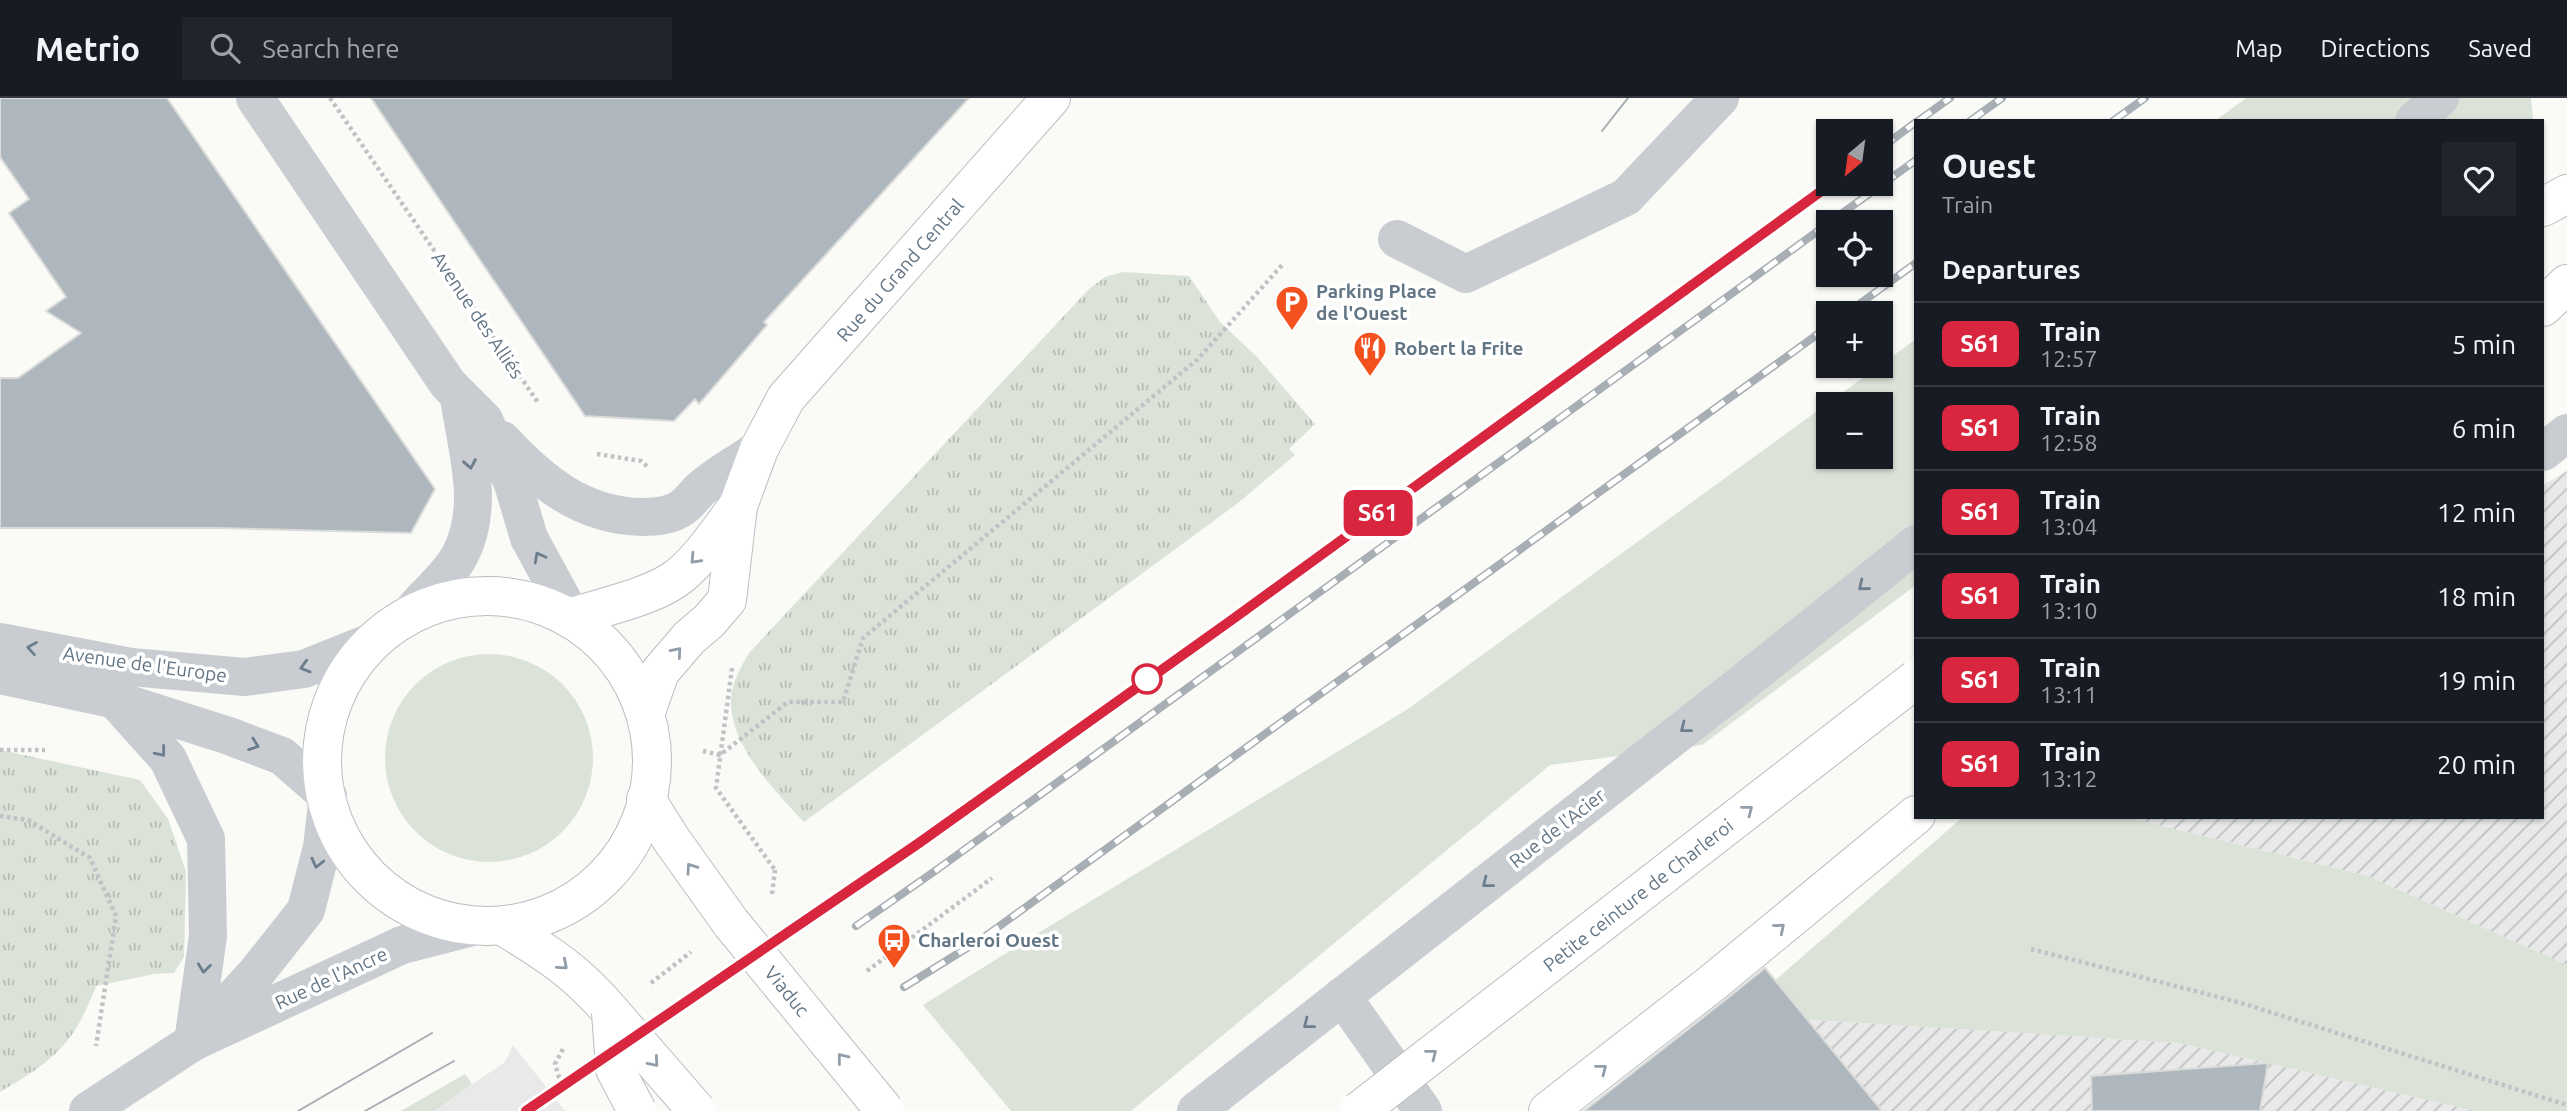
<!DOCTYPE html>
<html lang="en">
<head>
<meta charset="utf-8">
<style>
	:root { --surface:#171b24; --page:#20242c; --text:#f1f3f6; --muted:#9ea1a6; --line:#363941 }
	body { margin:0; font-family:Ubuntu,sans-serif; background:var(--page); color:var(--text); height:100vh; display:flex; flex-direction:column; font-size:26px; white-space:nowrap }
	* { box-sizing:border-box; margin:0 }
	p { font-size:23px; color:var(--muted) }
	.icon { flex:none; width:38px; height:38px; fill:none; stroke:currentColor; stroke-width:2; stroke-linecap:round; stroke-linejoin:round }
	.map { position:relative; flex:1; overflow:hidden }
	.sheet { position:absolute; left:1914px; top:21px; width:630px; height:700px; display:flex; flex-direction:column; background:var(--surface); border-radius:0px; box-shadow:0 2px 5px #0004 }
	.sheet>* { flex:none }
	.badge { padding:0 14px; border-radius:10px; font-size:24px; line-height:46px }
	.needle { width:46px; rotate:209deg }
	.buttons { position:absolute; left:1816px; top:21px; display:grid; gap:14px }
	.buttons a { display:grid; place-items:center; width:77px; height:77px; border-radius:0px; background:var(--surface); box-shadow:0 2px 5px #0004; font-size:35px }
	.map>.badge { position:absolute; translate:-50% -50%; box-shadow:0 0 0 4px #fff }
	h2 { padding:0 28px; font-size:26px; line-height:63px }
	.round { display:grid; place-items:center; flex:none; width:74px; height:74px; border-radius:0px; background:var(--page) }
	.overview { display:flex; align-items:center; justify-content:space-between; height:119px; padding:0 28px }
	h1 { font-size:33px; font-weight:700; line-height:52px }
	ul { padding:0; list-style:none }
	li { display:flex; align-items:center; gap:21px; height:84px; padding:0 28px; border-top:2px solid var(--line) }
	li div { flex:1 }
	li b { display:block; font-size:26px }
	li em { font-style:normal }
	li .badge { min-width:77px; font-weight:700; text-align:center }
	header { display:flex; align-items:center; gap:42px; box-sizing:border-box; height:98px; padding:0 35px; background:var(--surface); border-bottom:2px solid var(--line) }
	header strong { font-size:33px }
	nav { display:flex; gap:38px; margin-inline-start:auto; font-size:24px }
	.search { width:490px; height:63px; background:var(--page); display:flex; align-items:center; gap:18px; box-sizing:border-box; padding:0 24px; border-radius:0px; color:var(--muted); font-size:26px }
	.map>svg:first-child { display:block }
	.built { fill:#e8e9e8 }
	.industrial { fill:url(#industrial-furrows) }
	.green { fill:#dbe2d8; fill-rule:evenodd }
	.park { fill:url(#park-tufts) }
	.building { fill:#adb7bd; stroke:#dbdcd9; stroke-width:2 }
	.lines { fill:none; stroke-linecap:round; stroke-linejoin:round }
	.major-casing { stroke:#babec2; stroke-width:40 }
	.highway-casing { stroke:#b9bdc1; stroke-width:40 }
	.path { stroke:#c0c3c5; stroke-width:4.5; stroke-dasharray:3.5 3.5; stroke-linecap:butt }
	.minor { stroke:#c9cdd1; stroke-width:38 }
	.major { stroke:#fff; stroke-width:38 }
	.highway { stroke:#fff; stroke-width:38 }
	.tram { stroke:#a7aeb4; stroke-width:2 }
	.rail-casing { stroke:#a7aeb4; stroke-width:8 }
	.rail { stroke:#fff; stroke-width:5; stroke-dasharray:16; stroke-linecap:butt }
	.major-bridge-casing { stroke:#babec2; stroke-width:40; stroke-linecap:butt }
	.highway-bridge-casing { stroke:#b9bdc1; stroke-width:40; stroke-linecap:butt }
	.path-bridge { stroke:#c0c3c5; stroke-width:4.5; stroke-dasharray:3.5 3.5; stroke-linecap:butt }
	.major-bridge { stroke:#fff; stroke-width:38 }
	.highway-bridge { stroke:#fff; stroke-width:38 }
	.oneway { stroke:#6c7e8d }
	.oneway2 { stroke:#919eaa }
	.line-casing { stroke:#fff; stroke-width:16 }
	.line { stroke:#d7263d; stroke-width:10 }
	.stop-dot { fill:#fff; stroke:#d7263d; stroke-width:3.5 }
	.labels { text-anchor:middle; dominant-baseline:central; stroke-width:7; stroke-linejoin:round; paint-order:stroke }
	.street-label { font-size:19px; fill:#627585; stroke:#fff }
	.poi-label { font-size:19px; font-weight:bold; fill:#627585; stroke:#fff; text-anchor:start }
</style>
</head>
<body>
<header>
<strong>Metrio</strong>
<div class="search"><svg class="icon" aria-label="search" viewBox="0 0 24 24"><circle cx="10" cy="10" r="6"/><path d="M15 15l6 6"/></svg>Search here</div>
<nav><a>Map</a><a>Directions</a><a>Saved</a></nav>
</header>
<div class="map">
<svg width="2567" height="1013" viewBox="0 0 2567 1013">
	<defs>
		<pattern id="industrial-furrows" width="10" height="10" patternUnits="userSpaceOnUse" patternTransform="scale(1.75)"><rect width="10" height="10" fill="#e8e9e8"/><path d="M-1 1l2-2M0 10L10 0M9 11l2-2" fill="none" stroke="#bfc1c2"/></pattern>
		<pattern id="park-tufts" width="24" height="20" patternUnits="userSpaceOnUse" patternTransform="scale(1.75)"><rect width="24" height="20" fill="#dbe2d8"/><path d="M3 7l-1-3M5 7V3M7 7l1-3M15 17l-1-3M17 17v-4M19 17l1-3" fill="none" stroke="#b5bcb5"/></pattern>
	</defs>
	<rect width="100%" height="100%" fill="#fafaf7"/>
	<polygon class="built" points="513,947 565,1013 433,1013 505,964"/>
	<g class="industrial">
		<polygon points="2567,373 2567,867 2368,778 2126,719 2543,719 2543,387"/>
		<polygon points="1735,917 2179,945 2475,1013 1584,1013"/>
	</g>
	<g class="green">
		<polygon points="2246,0 2531,0 2533,23 2215,23"/>
		<path d="M1916 241V487L1702 647 1550 667 1131 1013H1011L923 907 1053 826 1408 611ZM1829 306H1881V359H1829Z"/>
		<circle cx="489" cy="660" r="104"/>
		<polygon points="1963,719 2126,719 2368,778 2567,867 2567,1013 2475,1013 2179,945 1735,917"/>
		<polygon points="465,976 472,986 434,1013 401,1013"/>
	</g>
	<g class="park">
		<path d="M1123 174 1189 178 1220 224 1257 259 1315 326 1289 351 1295 357 1238 405 804 724C775 693 729 647 731 601 732 584 741 569 749 555L1089 191 1105 179Z"/>
		<path d="M0 652 140 682 168 721 186 774 184 859 174 875 154 876 96 888C73 948 54 962 0 994Z"/>
	</g>
	<g class="building">
		<polygon points="0,0 167,0 435,391 411,435 220,430 0,430 0,280 18,280 81,235 46,213 66,199 9,115 29,101 0,59"/>
		<polygon points="371,0 969,0 764,224 767,227 699,306 695,301 674,323 585,318"/>
		<polygon points="1765,870 1882,1013 1584,1013 1724,903"/>
		<polygon points="2268,965 2260,1013 2092,1013 2091,978"/>
	</g>
	<g class="lines">
		<defs>
			<g id="major">
				<circle cx="487" cy="663" r="165"/>
				<path d="M572 519C603 509 647 500 674 482 698 466 720 431 738 408"/>
				<polyline points="646,614 660,574 689,540 709,523 727,502 738,408 759,351 786,300 1051,0"/>
				<polyline points="646,701 671,741 731,825"/>
				<path d="M506 830C549 856 578 875 611 914"/>
				<polyline points="1548,1013 1711,886 1916,717"/>
			</g>
			<g id="highway">
				<polyline points="2543,109 2567,96"/>
				<polyline points="2543,209 2567,186"/>
			</g>
		</defs>
		<use href="#major" class="major-casing"/>
		<use href="#highway" class="highway-casing"/>
		<g class="path">
			<polyline points="330,0 539,306"/>
			<polyline points="597,356 641,363 648,369"/>
			<polyline points="732,570 716,690 775,772"/>
			<polyline points="0,652 45,652"/>
			<polyline points="703,653 720,657 788,604 843,604 863,540 1198,261 1283,166"/>
			<polyline points="0,718 28,722 90,760 116,818 96,948"/>
			<polyline points="2031,851 2238,904 2567,1007"/>
			<polyline points="867,873 992,780"/>
		</g>
		<g class="minor">
			<polyline points="255,0 448,286 484,322 513,386 529,440 572,519"/>
			<polyline points="2414,23 2440,0"/>
			<polyline points="1397,141 1466,176 1626,99 1720,0"/>
			<path d="M502 342C541 384 582 418 642 419 656 419 671 418 683 409 690 404 695 396 702 390 719 375 740 364 759 351"/>
			<polyline points="2543,354 2567,335"/>
			<path d="M415 510C429 494 450 476 460 457 486 407 466 351 459 299"/>
			<polyline points="0,544 131,569 245,579 304,571 369,545"/>
			<polyline points="0,577 116,602 229,638 282,658 328,698 322,749 306,812 257,874 193,944"/>
			<polyline points="117,604 168,661 206,741 208,838 193,944"/>
			<polyline points="1342,898 1423,1013"/>
			<polyline points="88,1013 193,944 402,847 472,829"/>
			<polyline points="1196,1013 1740,587 1916,446"/>
		</g>
		<use href="#major" class="major"/>
		<use href="#highway" class="highway"/>
		<g class="tram">
			<polyline points="1602,33 1628,0"/>
			<polyline points="298,1013 432,935"/>
			<polyline points="365,1013 454,963"/>
		</g>
		<defs>
			<g id="rail">
				<polyline points="1918,23 1950,0"/>
				<polyline points="1970,23 2002,0"/>
				<polyline points="2113,23 2145,0"/>
				<polyline points="1881,50 1916,24"/>
				<polyline points="1830,124 1916,62"/>
				<polyline points="1847,215 1916,165"/>
				<polyline points="835,802 919,745 1233,521 1831,86"/>
				<polyline points="856,828 935,773 1829,125"/>
				<polyline points="904,889 983,840 1829,228"/>
				<polyline points="526,1013 554,994"/>
			</g>
		</defs>
		<use href="#rail" class="rail-casing"/>
		<use href="#rail" class="rail"/>
		<defs>
			<g id="major-bridge">
				<polyline points="731,825 885,1013"/>
				<polyline points="611,914 697,1013"/>
				<polyline points="611,914 615,971 637,1013"/>
			</g>
			<polyline id="highway-bridge" points="1359,1013 1916,581"/>
		</defs>
		<use href="#major-bridge" class="major-bridge-casing"/>
		<use href="#highway-bridge" class="highway-bridge-casing"/>
		<g class="path-bridge">
			<polyline points="772,796 775,772"/>
			<polyline points="651,885 691,854"/>
			<polyline points="563,951 555,966 559,979 567,989"/>
		</g>
		<use href="#major-bridge" class="major-bridge"/>
		<use href="#highway-bridge" class="highway-bridge"/>
	</g>
	<defs><path id="oneway-chevron" d="M-2-3.5L2.5 0L-2 3.5" fill="none" stroke-width="1.6" stroke-linecap="round" stroke-linejoin="round" transform="scale(1.75)"/></defs>
	<g class="oneway">
		<use href="#oneway-chevron" transform="translate(470 366) rotate(80)"/>
		<use href="#oneway-chevron" transform="translate(539 459) rotate(-118)"/>
		<use href="#oneway-chevron" transform="translate(1863 488) rotate(141)"/>
		<use href="#oneway-chevron" transform="translate(32 550) rotate(-170)"/>
		<use href="#oneway-chevron" transform="translate(305 569) rotate(164)"/>
		<use href="#oneway-chevron" transform="translate(1685 630) rotate(142)"/>
		<use href="#oneway-chevron" transform="translate(254 647) rotate(20)"/>
		<use href="#oneway-chevron" transform="translate(161 654) rotate(51)"/>
		<use href="#oneway-chevron" transform="translate(317 765) rotate(104)"/>
		<use href="#oneway-chevron" transform="translate(1487 785) rotate(142)"/>
		<use href="#oneway-chevron" transform="translate(204 870) rotate(97)"/>
		<use href="#oneway-chevron" transform="translate(1308 926) rotate(142)"/>
	</g>
	<g class="oneway2">
		<use href="#oneway-chevron" transform="translate(695 461) rotate(133)"/>
		<use href="#oneway-chevron" transform="translate(677 554) rotate(-49)"/>
		<use href="#oneway-chevron" transform="translate(1748 712) rotate(-38)"/>
		<use href="#oneway-chevron" transform="translate(691 770) rotate(-125)"/>
		<use href="#oneway-chevron" transform="translate(1780 830) rotate(-40)"/>
		<use href="#oneway-chevron" transform="translate(563 867) rotate(41)"/>
		<use href="#oneway-chevron" transform="translate(1432 956) rotate(-38)"/>
		<use href="#oneway-chevron" transform="translate(842 960) rotate(-129)"/>
		<use href="#oneway-chevron" transform="translate(654 964) rotate(49)"/>
		<use href="#oneway-chevron" transform="translate(1602 971) rotate(-38)"/>
	</g>
	<g class="lines">
		<defs>
			<polyline id="line" points="526,1013 919,745 1233,521 1831,86"/>
		</defs>
		<use href="#line" class="line-casing"/>
		<use href="#line" class="line"/>
	</g>
	<defs>
		<symbol id="parking-pin" viewBox="-11 -11 22 30"><path d="M0 17L-7.5 6A9.5 9.5 0 1 1 7.5 6Z" fill="#f3521e" stroke="#fff"/><path d="M-3.5-5.5H1a3.5 3.5 0 0 1 0 7H-1V5.5H-3.5ZM-1-3.4V-.6H.8a1.4 1.4 0 0 0 0-2.8Z" fill="#fff"/></symbol>
		<symbol id="restaurant-pin" viewBox="-11 -11 22 30"><path d="M0 17L-7.5 6A9.5 9.5 0 1 1 7.5 6Z" fill="#f3521e" stroke="#fff"/><path d="M-5-6h1v4h1v-4h1v4h1v-4h1v5L-1.5 .5V6h-2V.5L-5-1ZM5-6V6H3V1.5H1.5Q1.5-4 5-6Z" fill="#fff"/></symbol>
		<symbol id="bus-pin" viewBox="-11 -11 22 30"><path d="M0 17L-7.5 6A9.5 9.5 0 1 1 7.5 6Z" fill="#f3521e" stroke="#fff"/><path d="M-5-6H5V4H4V6H2V4H-2V6H-4V4H-5ZM-3.5-4V0h7V-4ZM-3.5 1.2v1.5H-2V1.2ZM2 1.2v1.5H3.5V1.2Z" fill="#fff"/></symbol>
	</defs>
	<g fill-rule="evenodd">
		<use href="#parking-pin" x="1273" y="185" width="38" height="52"/>
		<use href="#restaurant-pin" x="1351" y="231" width="38" height="52"/>
		<use href="#bus-pin" x="875" y="823" width="38" height="52"/>
	</g>
	<circle class="stop-dot" cx="1147" cy="581" r="14"/>
	<g class="labels">
		<g class="street-label">
			<text transform="translate(900 172) rotate(-49)">Rue du Grand Central</text>
			<text transform="translate(478 217) rotate(56)">Avenue des Alliés</text>
			<text transform="translate(145 566) rotate(8)">Avenue de l'Europe</text>
			<text transform="translate(1557 730) rotate(-38)">Rue de l'Acier</text>
			<text transform="translate(1638 797) rotate(-38)">Petite ceinture de Charleroi</text>
			<text transform="translate(331 880) rotate(-25)">Rue de l'Ancre</text>
			<text transform="translate(787 893) rotate(51)">Viaduc</text>
		</g>
		<g class="poi-label">
			<text x="1316" y="193">Parking Place<tspan x="1316" dy="22">de l'Ouest</tspan></text>
			<text x="1394" y="250">Robert la Frite</text>
			<text x="918" y="842">Charleroi Ouest</text>
		</g>
	</g>
</svg>
<div class="buttons">
<a><svg class="needle" viewBox="-14 -14 28 28"><path d="M0-13l5 13h-10z" fill="#e53935"/><path d="M0 13l5-13h-10z" fill="#9ea1a6"/></svg></a>
<a><svg class="icon" aria-label="locate" viewBox="0 0 24 24"><circle cx="12" cy="12" r="6"/><path d="M12 2v4M12 18v4M2 12h4M18 12h4"/></svg></a>
<a>+</a>
<a>−</a>
</div>
<b class="badge" style="left:1378px;top:415px;background:#d7263d;color:#fff">S61</b>
<section class="sheet">
<div class="overview"><div><h1>Ouest</h1><p>Train</p></div><a class="round"><svg class="icon" aria-label="heart" viewBox="0 0 24 24"><path d="M12 20l-8-8c-3-5 5-10 8-4 3-6 11-1 8 4z"/></svg></a></div>
<h2>Departures</h2>
<ul>
<li><span class="badge" style="background:#d7263d;color:#fff">S61</span><div><b>Train</b><p>12:57</p></div><em>5 min</em></li>
<li><span class="badge" style="background:#d7263d;color:#fff">S61</span><div><b>Train</b><p>12:58</p></div><em>6 min</em></li>
<li><span class="badge" style="background:#d7263d;color:#fff">S61</span><div><b>Train</b><p>13:04</p></div><em>12 min</em></li>
<li><span class="badge" style="background:#d7263d;color:#fff">S61</span><div><b>Train</b><p>13:10</p></div><em>18 min</em></li>
<li><span class="badge" style="background:#d7263d;color:#fff">S61</span><div><b>Train</b><p>13:11</p></div><em>19 min</em></li>
<li><span class="badge" style="background:#d7263d;color:#fff">S61</span><div><b>Train</b><p>13:12</p></div><em>20 min</em></li>
</ul>
</section>
</div>
</body>
</html>
